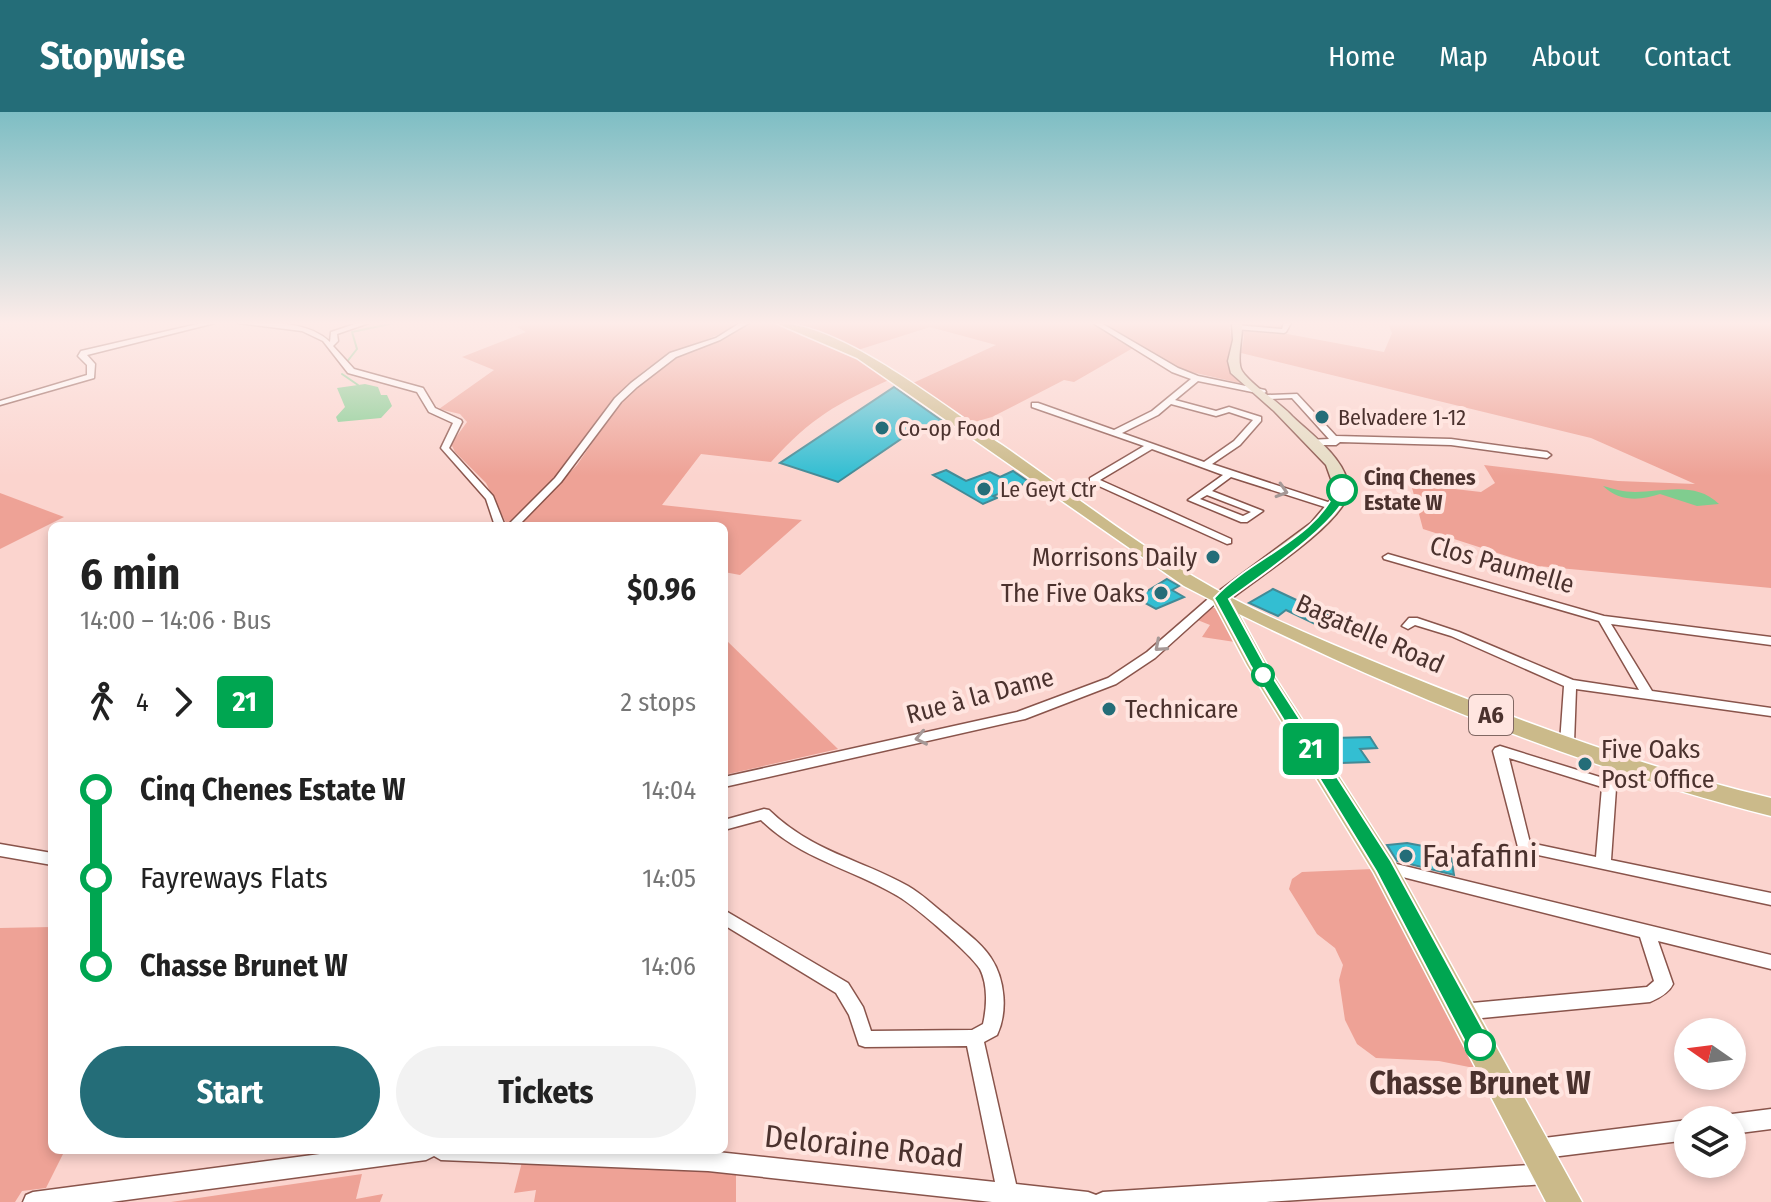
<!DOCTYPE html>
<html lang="en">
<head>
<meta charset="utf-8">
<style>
	:root { --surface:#fff; --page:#f2f2f2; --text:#222; --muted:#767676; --accent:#246d78 }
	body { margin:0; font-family:"Fira Sans Condensed",sans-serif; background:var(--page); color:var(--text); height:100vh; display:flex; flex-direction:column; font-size:30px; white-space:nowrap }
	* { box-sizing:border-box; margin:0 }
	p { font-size:26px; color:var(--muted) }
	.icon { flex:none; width:44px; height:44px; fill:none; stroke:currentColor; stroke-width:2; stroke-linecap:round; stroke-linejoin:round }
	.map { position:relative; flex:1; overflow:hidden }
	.panel { position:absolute; left:48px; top:410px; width:680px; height:632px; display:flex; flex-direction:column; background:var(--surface); border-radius:12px; box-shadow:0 4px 12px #0003 }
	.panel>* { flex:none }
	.badge { padding:0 16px; border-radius:6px; font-size:28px; line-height:52px }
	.needle { width:52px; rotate:284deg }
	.fabs { position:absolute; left:1674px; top:906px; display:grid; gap:16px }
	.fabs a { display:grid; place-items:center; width:72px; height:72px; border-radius:50%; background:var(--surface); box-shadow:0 4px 12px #0003; font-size:40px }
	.map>.badge { position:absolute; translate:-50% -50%; box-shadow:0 0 0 4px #fff }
	.legs { display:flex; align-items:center; gap:12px; height:88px; padding:0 32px; font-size:26px }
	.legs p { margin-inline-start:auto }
	.overview { display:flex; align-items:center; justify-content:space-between; height:136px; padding:0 32px }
	h1 { font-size:44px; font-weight:700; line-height:60px }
	.cta { display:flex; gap:16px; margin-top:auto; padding:16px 32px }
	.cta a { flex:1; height:92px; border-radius:48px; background:var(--accent); color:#fff; font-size:32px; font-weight:700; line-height:92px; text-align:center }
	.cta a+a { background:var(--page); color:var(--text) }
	ul { padding:0 32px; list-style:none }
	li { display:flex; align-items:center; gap:28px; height:88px; font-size:30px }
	li i { display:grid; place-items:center; width:12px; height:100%; margin:0 10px; background:currentColor }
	li i::after { content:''; width:20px; height:20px; margin:-10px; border:6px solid; border-radius:50%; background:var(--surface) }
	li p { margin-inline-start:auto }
	li:first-child i { background:linear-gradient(#0000 50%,currentColor 0) }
	li:last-child i { background:linear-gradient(currentColor 50%,#0000 0) }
	header { display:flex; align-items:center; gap:48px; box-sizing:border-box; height:112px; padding:0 40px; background:var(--accent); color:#fff }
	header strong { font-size:38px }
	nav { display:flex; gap:44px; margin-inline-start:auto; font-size:28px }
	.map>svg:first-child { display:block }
	.green { fill:#eea296 }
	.water { fill:#80cd8f }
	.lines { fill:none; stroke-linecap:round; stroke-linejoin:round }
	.stream { stroke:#80cd8f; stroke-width:2 }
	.building { fill:#33bed2; stroke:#428a96; stroke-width:2 }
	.street-casing { stroke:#89544b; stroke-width:3 }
	.secondary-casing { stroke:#89544b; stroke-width:3 }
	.primary-casing { stroke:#fff; stroke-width:3 }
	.street { fill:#fff; fill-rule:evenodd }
	.secondary { fill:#e5dcc4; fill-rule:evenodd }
	.primary { fill:#cbba8a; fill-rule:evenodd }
	.oneway { stroke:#a59896 }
	.line-1 { fill:#00a651; stroke:#fff; stroke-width:2 }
	.poi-dot { fill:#246d78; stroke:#ffe5e0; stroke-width:3 }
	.stop-1-dot { fill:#fff; stroke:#00a651; stroke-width:4 }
	.labels { text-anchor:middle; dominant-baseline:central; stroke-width:8; stroke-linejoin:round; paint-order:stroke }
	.far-poi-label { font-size:22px; fill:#4b322e; stroke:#ffe5e0; text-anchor:start }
	.far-stop-label { font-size:22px; font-weight:bold; fill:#4b322e; stroke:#ffe5e0; text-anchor:start }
	.shield { fill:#ffe5e0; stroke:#816863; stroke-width:2 }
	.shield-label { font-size:24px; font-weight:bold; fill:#4b322e }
	.poi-label { font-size:26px; fill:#4b322e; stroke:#ffe5e0; text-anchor:end }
	.street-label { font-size:26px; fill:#4b322e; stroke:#ffe5e0 }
	.near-poi-label { font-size:32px; fill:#4b322e; stroke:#ffe5e0; text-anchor:start }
	.near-stop-label { font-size:32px; font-weight:bold; fill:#4b322e; stroke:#ffe5e0 }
	.near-street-label { font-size:32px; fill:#4b322e; stroke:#ffe5e0 }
</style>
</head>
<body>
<header>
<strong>Stopwise</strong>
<nav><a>Home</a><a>Map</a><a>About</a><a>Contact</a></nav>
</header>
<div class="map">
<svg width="1771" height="1090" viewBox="0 0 1771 1090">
	<rect width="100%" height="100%" fill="#fbd4ce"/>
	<g class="green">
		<path d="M529 211H743C718 225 693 231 669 243 622 266 599 312 568 351 549 373 528 393 507 413L486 371 455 340 451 332 467 310 460 302 439 297 494 258 462 245 526 220 517 215Z"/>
		<path d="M773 211 848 238 891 267C836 292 812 305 771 350L701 342 662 393 802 408 740 463 724 460V414H518L577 353 622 287 636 274 675 245 720 228 748 212Z"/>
		<polygon points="788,211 1091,211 1133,236 1074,270 1064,268 992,305 971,311 913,271 996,233 930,215 858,238"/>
		<polygon points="1099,211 1229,213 1232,231 1229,256 1244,272 1178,257"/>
		<polygon points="1242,211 1285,211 1282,218 1261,217 1384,240 1392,221 1388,211 1771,211 1771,476 1538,454 1423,417 1411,372 1481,380 1495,371 1484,353 1618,369 1695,372 1591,326 1241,241 1244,225 1242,217 1246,215"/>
		<polygon points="0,381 64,405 0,437"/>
		<polygon points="1207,496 1215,496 1235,530 1202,525 1210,513 1195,507"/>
		<polygon points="724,526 838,637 724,663"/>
		<polygon points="1373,757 1478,949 1474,956 1439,949 1376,946 1357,932 1345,908 1339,868 1343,853 1335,836 1317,822 1289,777 1292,767 1302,760"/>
		<polygon points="52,815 52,1038 65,1038 46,1076 22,1079 15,1090 0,1090 0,816"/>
		<polygon points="522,1050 736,1059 736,1090 534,1090 536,1078 514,1081"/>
		<polygon points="362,1062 356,1087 383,1082 380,1090 171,1090"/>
	</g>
	<g class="water">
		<polygon points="365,272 378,275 381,283 387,283 392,294 381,306 338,310 336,305 345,295 337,276"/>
		<path d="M1603 374C1614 377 1624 380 1635 380 1664 380 1695 369 1719 392L1697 394 1660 382C1642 388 1621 391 1603 374Z"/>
	</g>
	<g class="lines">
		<g class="stream">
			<polyline points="346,251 357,237 352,220 394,211"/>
			<polyline points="342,262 358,273"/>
		</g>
	</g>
	<g class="building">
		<polygon points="894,275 945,311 907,323 838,370 780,351"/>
		<polygon points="946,358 966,369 990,360 1000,365 1013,359 1029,370 993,384 997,386 983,392 933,363"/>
		<polygon points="1167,467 1179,474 1172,478 1184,485 1156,497 1136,486"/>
		<polygon points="1273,477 1322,500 1341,509 1328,518 1286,498 1278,504 1249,491"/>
		<polygon points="1370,625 1377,636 1360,637 1369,650 1341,651 1328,630 1337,629 1335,626"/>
		<polygon points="1407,731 1450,739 1454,763 1397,749 1387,733"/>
	</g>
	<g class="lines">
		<defs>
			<g id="street">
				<polygon points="202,211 215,211 87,243 95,252 94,266 0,293 0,289 87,263 87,253 78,244 81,239"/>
				<path d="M238 211C269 211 306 208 330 230L331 220 358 211H369L337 222 338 229 333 234 354 257 423 276 435 296 461 308 462 310 449 336 493 384 505 414H495L486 387 441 336 453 311 429 300 417 280 348 261 323 229 302 219Z"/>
				<polygon points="740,211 749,211 720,228 676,245 637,275 621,290 561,370 518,414 507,414 555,366 615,286 631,271 670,241 716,226"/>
				<path d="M1093 211H1101L1178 256 1198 264 1265 278 1266 280 1262 282 1198 269 1175 288 1216 299 1229 295 1261 305V309L1240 333 1212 352 1337 393V397H1331L1231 365 1212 379 1263 399 1247 410H1241L1188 388 1223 363 1152 337 1100 368 1231 427V431L1227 432 1090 370V366L1144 334 1032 295V291H1038L1114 318 1152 299 1191 267 1172 260ZM1171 292 1216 304 1229 300 1253 308 1234 329 1204 350 1122 321 1158 303ZM1207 383 1251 400 1243 404 1200 387Z"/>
				<polygon points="1284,211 1291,211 1286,220 1284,221 1236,217 1233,215 1236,213 1282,217"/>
				<polygon points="1297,282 1336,324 1451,327 1547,340 1551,343 1547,346 1451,333 1340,330 1336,333 1311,333 1308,332 1308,328 1329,327 1292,286 1268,287 1264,285 1268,283"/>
				<polygon points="1388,442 1604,504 1771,525 1771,533 1611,512 1652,579 1771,596 1771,604 1576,577 1574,631 1572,634 1562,634 1560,631 1564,574 1451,524 1415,513 1408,517 1402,514 1409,506 1417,506 1459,520 1573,568 1639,578 1599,509 1384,447 1383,445"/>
				<polygon points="1221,483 1225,484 1227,486 1216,491 1155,546 1116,572 1025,607 724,675 724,665 1017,600 1108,566 1147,540 1208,487"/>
				<path d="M1500 634 1603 666 1606 645H1616L1618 648 1611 748 1771 781V793L1519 739 1493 639 1495 636ZM1509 646 1602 675 1596 745 1530 731Z"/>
				<path d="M764 697 769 698C814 741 858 746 908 774 922 782 934 794 947 804 961 817 981 830 991 846 1005 867 1008 900 997 923L984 930 1016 1072 1088 1080 1096 1083 1103 1080 1546 1052 1553 1055 1556 1062 1553 1069 1546 1072 1266 1090H992L708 1059 441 1048 434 1044 426 1048 111 1090H23L26 1083 33 1080 350 1038 708 1039 995 1070 967 934 865 935 859 933 849 903 836 881 724 813V798L848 871 863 895 871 919 972 918 983 912C987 895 988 873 980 857 971 842 913 792 896 783 850 756 801 747 761 708L724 718V708Z"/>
				<polygon points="0,732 52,741 52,753 0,744"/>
				<path d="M1384 749 1771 843V857L1658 829 1673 872C1669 881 1659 886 1650 890L1461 908 1455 906 1452 900 1455 894 1461 892 1647 875 1654 869 1640 825 1379 759 1376 755 1379 751Z"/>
				<polygon points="1771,997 1771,1017 1732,1022 1732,1008 1724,1008 1725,1005 1732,1002"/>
				<polygon points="1688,1008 1688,1028 1536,1047 1529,1044 1526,1037 1529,1030 1536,1027"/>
			</g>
			<path id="secondary" d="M1232 211H1242C1243 224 1236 250 1242 259 1252 274 1279 290 1292 304 1311 322 1340 343 1347 368 1349 374 1349 381 1347 386 1331 420 1258 465 1227 490L1221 491 1213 486 1215 482 1311 411 1333 385 1335 378 1326 353 1274 299 1231 261 1228 249 1233 228Z"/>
			<path id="primary" d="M776 211C842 211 946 296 1002 333 1066 377 1129 427 1196 466 1260 504 1331 532 1399 560 1520 609 1644 656 1771 686V704C1588 658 1409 585 1239 502L1267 553 1393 748 1582 1090H1546L1374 761 1247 553 1213 489 1184 474 857 246Z"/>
		</defs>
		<use href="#street" class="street-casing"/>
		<use href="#secondary" class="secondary-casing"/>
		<use href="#primary" class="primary-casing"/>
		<use href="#street" class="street"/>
		<use href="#secondary" class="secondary"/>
		<use href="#primary" class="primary"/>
	</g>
	<defs><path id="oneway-chevron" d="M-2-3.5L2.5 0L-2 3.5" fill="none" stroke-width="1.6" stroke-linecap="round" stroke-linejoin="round" transform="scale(2)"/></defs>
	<g class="oneway">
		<use href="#oneway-chevron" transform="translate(1282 379) rotate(17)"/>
		<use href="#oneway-chevron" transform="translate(1160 534) rotate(139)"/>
		<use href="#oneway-chevron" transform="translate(921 626) rotate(168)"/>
	</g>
	<linearGradient id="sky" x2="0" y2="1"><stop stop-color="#7ebec4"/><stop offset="0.58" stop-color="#fdece9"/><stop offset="1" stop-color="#fdece9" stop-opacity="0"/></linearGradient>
	<rect width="1771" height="364" fill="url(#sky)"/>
	<path class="line-1" d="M1342 374 1348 378C1343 409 1256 467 1229 487L1265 553 1391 749 1488 926 1491 933 1488 941 1480 944 1471 941 1376 759 1250 553 1214 486C1250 446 1317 427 1337 375Z"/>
	<g class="poi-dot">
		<circle cx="1322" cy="305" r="8"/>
		<circle cx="882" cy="316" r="8"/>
		<circle cx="984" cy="377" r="8"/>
		<circle cx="1213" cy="445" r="8"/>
		<circle cx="1161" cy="481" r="8"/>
		<circle cx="1109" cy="597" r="8"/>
		<circle cx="1585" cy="652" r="8"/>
		<circle cx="1406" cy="744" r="8"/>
	</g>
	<g class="stop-1-dot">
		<circle cx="1342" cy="378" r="14"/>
		<circle cx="1263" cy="563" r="10"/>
		<circle cx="1480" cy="933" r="14"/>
	</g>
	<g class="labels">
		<g class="far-poi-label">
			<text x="1338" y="305">Belvadere 1-12</text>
			<text x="898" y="316">Co-op Food</text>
			<text x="1000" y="377">Le Geyt Ctr</text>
		</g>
		<g class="far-stop-label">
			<text x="1364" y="365">Cinq Chenes<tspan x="1364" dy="25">Estate W</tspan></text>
		</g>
		<rect class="shield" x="1469" y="583" width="44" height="40" rx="6"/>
		<g class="shield-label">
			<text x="1491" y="603">A6</text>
		</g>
		<g class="poi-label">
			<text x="1197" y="445">Morrisons Daily</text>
			<text x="1145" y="481">The Five Oaks</text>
			<text x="1125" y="597" text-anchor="start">Technicare</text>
			<text x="1601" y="637" text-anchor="start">Five Oaks<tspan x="1601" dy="30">Post Office</tspan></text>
		</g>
		<g class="street-label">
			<text transform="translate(1502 453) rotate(16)">Clos Paumelle</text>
			<text transform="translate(1370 522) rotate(24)">Bagatelle Road</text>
			<text transform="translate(980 584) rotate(-15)">Rue à la Dame</text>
		</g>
		<g class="near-poi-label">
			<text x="1422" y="744">Fa'afafini</text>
		</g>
		<g class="near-stop-label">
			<text x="1480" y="971">Chasse Brunet W</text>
		</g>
		<g class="near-street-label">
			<text transform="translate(864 1034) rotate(6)">Deloraine Road</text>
		</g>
	</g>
</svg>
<div class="fabs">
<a><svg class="needle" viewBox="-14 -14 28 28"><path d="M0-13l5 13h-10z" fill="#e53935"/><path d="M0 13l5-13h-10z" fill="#767676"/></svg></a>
<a><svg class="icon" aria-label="layers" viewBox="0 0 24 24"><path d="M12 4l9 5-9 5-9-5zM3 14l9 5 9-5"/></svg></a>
</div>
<b class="badge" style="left:1311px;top:637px;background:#00a651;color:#fff">21</b>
<section class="panel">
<div class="overview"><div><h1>6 min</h1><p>14:00 – 14:06 · Bus</p></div><b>$0.96</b></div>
<div class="legs"><svg class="icon" aria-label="walk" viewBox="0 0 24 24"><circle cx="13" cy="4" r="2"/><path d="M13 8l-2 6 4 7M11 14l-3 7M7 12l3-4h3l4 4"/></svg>4<svg class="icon" aria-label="forward" viewBox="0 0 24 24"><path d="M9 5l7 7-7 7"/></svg><b class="badge" style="background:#00a651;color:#fff">21</b><p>2 stops</p></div>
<ul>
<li><i style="color:#00a651"></i><b>Cinq Chenes Estate W</b><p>14:04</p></li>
<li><i style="color:#00a651"></i><span>Fayreways Flats</span><p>14:05</p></li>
<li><i style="color:#00a651"></i><b>Chasse Brunet W</b><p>14:06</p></li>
</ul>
<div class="cta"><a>Start</a><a>Tickets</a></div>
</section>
</div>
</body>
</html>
